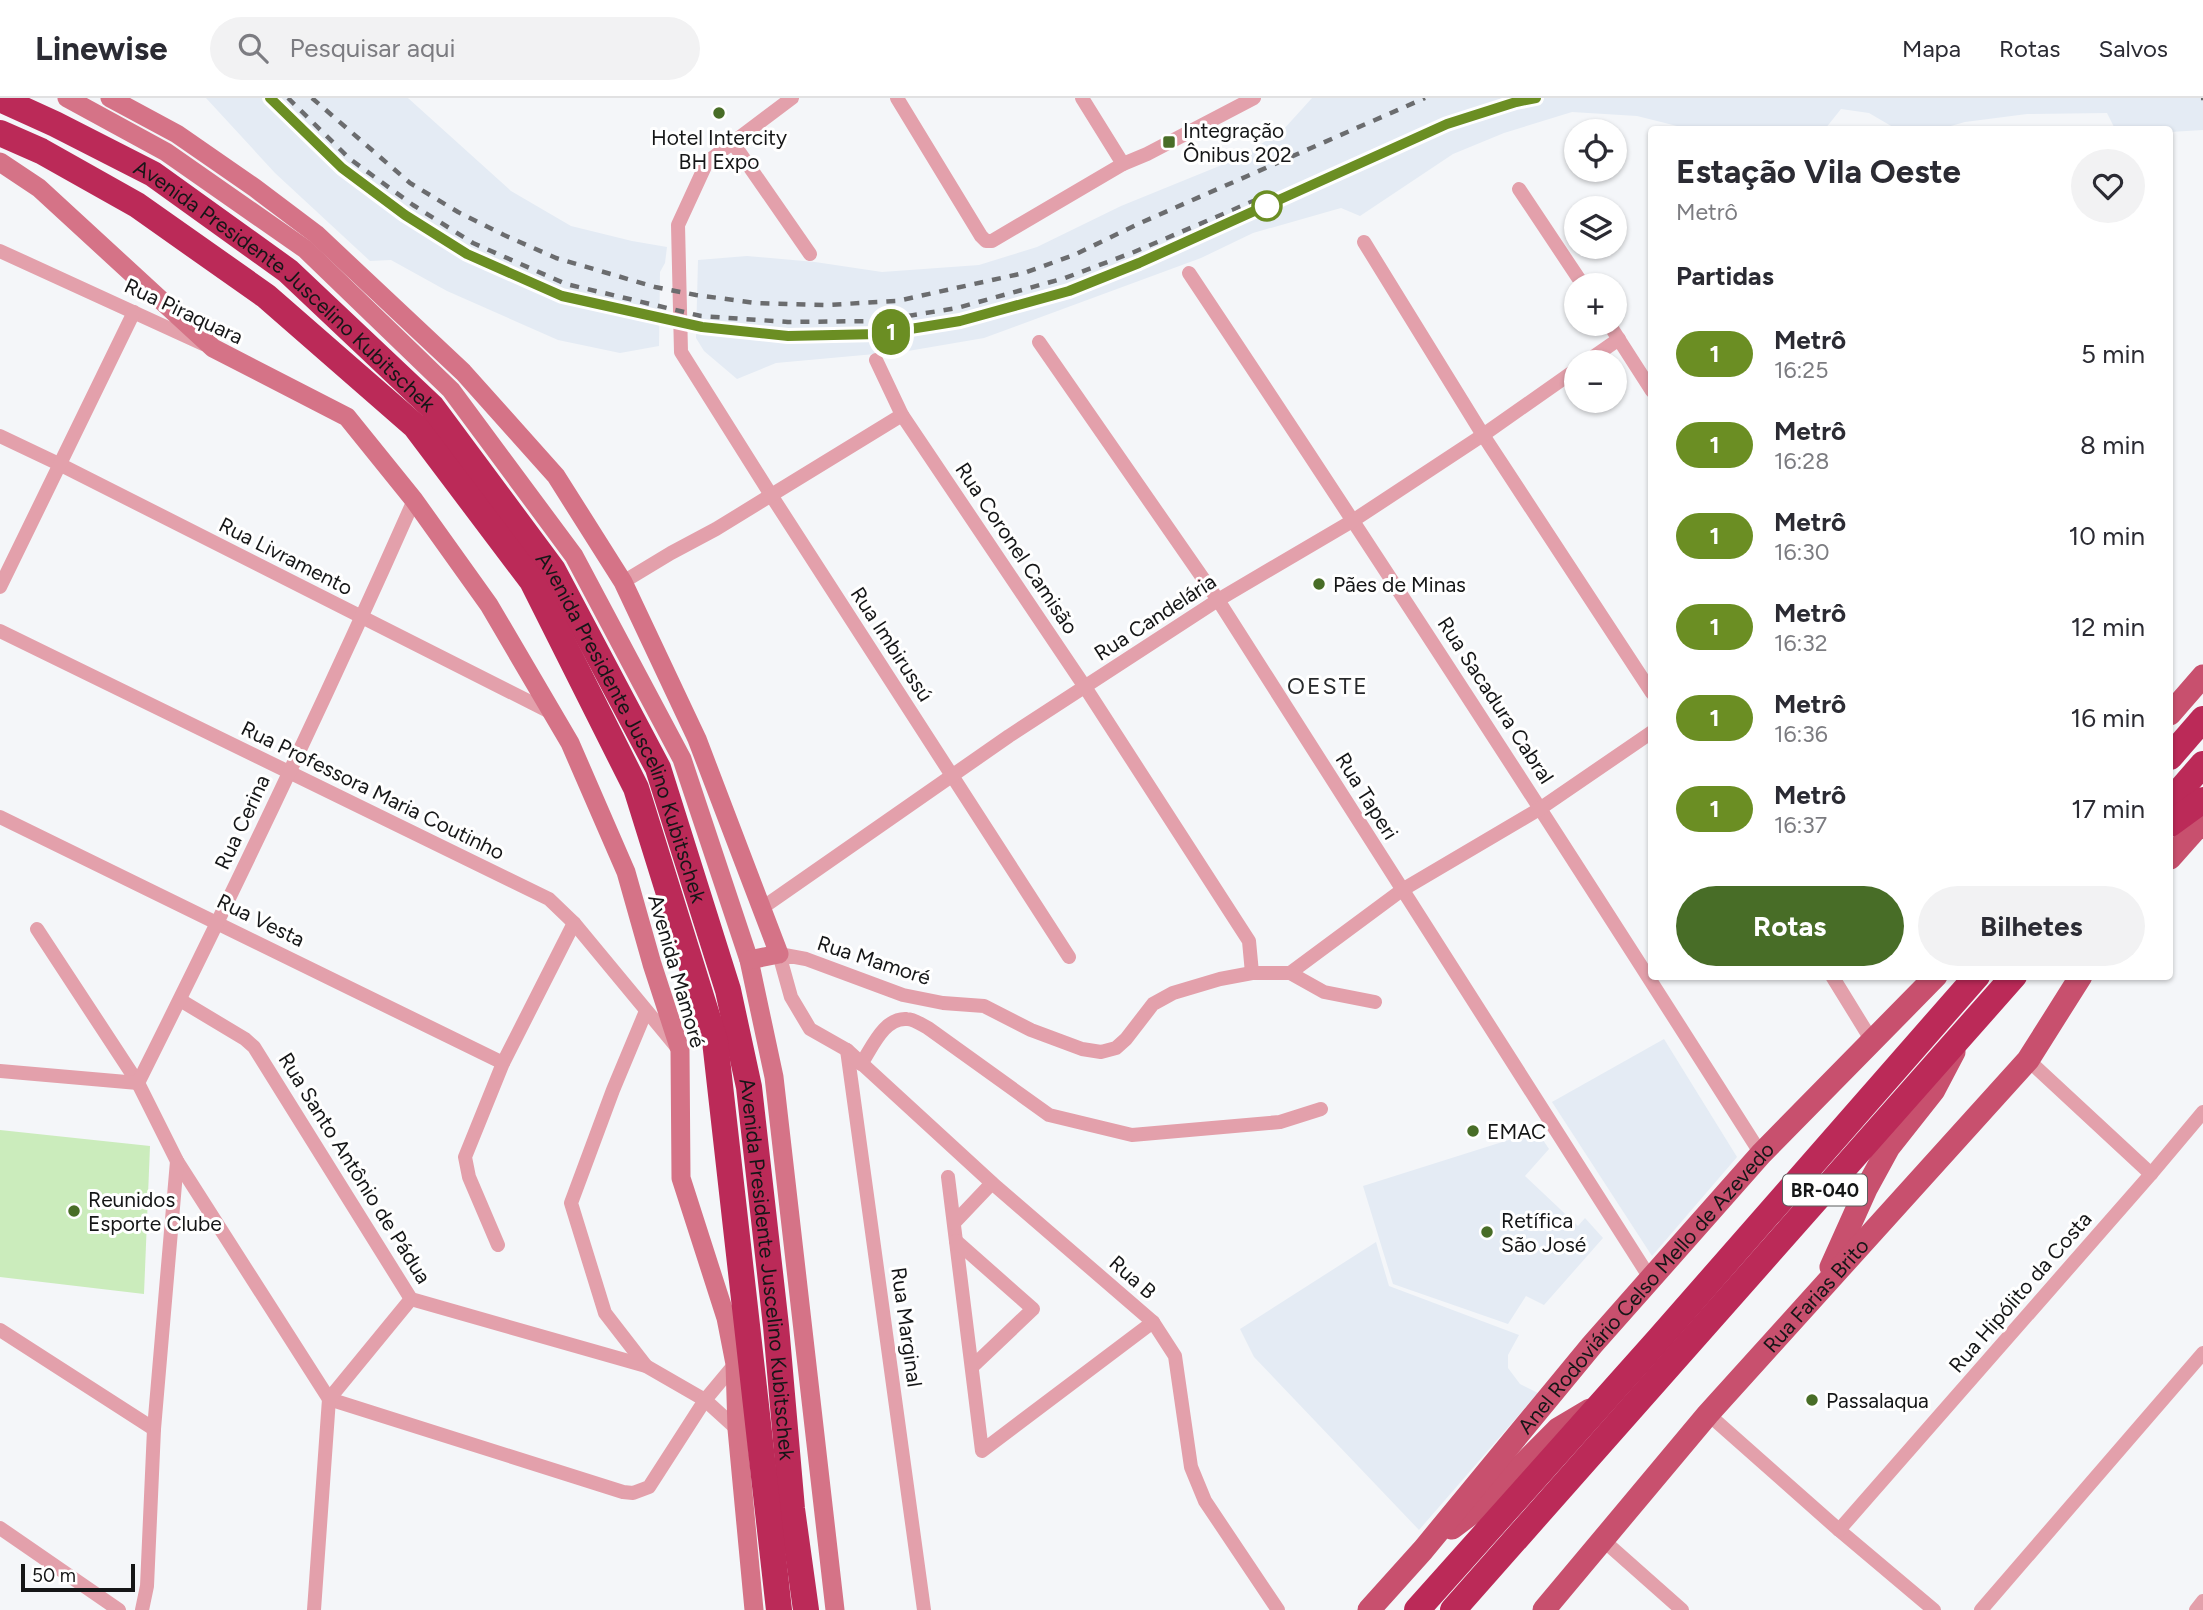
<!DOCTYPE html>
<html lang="pt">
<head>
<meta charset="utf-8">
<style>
	:root { --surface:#fff; --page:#f2f2f3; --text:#2b2b33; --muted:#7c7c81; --line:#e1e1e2; --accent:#486d27 }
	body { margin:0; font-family:Figtree,sans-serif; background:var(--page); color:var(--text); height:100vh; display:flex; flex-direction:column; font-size:26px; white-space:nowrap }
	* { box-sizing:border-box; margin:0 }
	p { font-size:23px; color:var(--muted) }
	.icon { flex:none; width:38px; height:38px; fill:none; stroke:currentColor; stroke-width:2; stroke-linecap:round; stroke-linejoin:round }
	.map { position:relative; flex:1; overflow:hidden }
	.drawer { position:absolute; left:1648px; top:28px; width:525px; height:854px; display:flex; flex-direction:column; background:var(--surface); border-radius:7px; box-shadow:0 2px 5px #0004 }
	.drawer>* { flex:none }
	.badge { padding:0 14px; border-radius:23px; font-size:24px; line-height:46px }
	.fabs { position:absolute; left:1564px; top:21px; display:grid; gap:14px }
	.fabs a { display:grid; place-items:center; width:63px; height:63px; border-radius:50%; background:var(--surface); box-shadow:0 2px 5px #0004; font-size:35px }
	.scale { position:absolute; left:21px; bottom:18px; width:114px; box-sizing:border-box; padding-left:7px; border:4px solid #151617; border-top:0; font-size:19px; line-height:24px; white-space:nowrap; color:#151617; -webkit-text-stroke:5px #fff; paint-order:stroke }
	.map>.badge { position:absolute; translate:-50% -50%; box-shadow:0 0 0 4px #fff }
	h2 { padding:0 28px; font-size:26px; line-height:63px }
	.round { display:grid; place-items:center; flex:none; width:74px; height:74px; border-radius:37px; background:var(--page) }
	.summary { display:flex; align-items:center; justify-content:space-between; height:119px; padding:0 28px }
	h1 { font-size:33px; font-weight:700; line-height:52px }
	.cta { display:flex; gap:14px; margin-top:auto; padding:14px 28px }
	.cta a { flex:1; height:80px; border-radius:42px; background:var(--accent); color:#fff; font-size:28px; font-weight:700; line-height:80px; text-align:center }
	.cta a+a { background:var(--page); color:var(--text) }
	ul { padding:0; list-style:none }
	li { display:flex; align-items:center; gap:21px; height:91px; padding:0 28px }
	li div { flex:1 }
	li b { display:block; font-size:26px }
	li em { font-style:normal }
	li .badge { min-width:77px; font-weight:700; text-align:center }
	header { display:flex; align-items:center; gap:42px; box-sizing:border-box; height:98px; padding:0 35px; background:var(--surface); border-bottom:2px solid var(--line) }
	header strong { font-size:33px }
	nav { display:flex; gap:38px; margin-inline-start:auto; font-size:24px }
	.search { width:490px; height:63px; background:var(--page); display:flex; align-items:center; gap:18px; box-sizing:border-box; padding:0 24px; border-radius:38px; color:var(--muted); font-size:26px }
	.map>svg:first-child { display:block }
	.built { fill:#e4ebf4 }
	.green { fill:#cbecbc }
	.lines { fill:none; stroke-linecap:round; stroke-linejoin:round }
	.street { stroke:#e3a0ab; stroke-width:14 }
	.secondary { stroke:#d57387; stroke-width:19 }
	.primary { stroke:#c8506e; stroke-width:23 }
	.highway { stroke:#bb2a58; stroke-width:26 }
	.rail { stroke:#6b6c6e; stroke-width:4.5; stroke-dasharray:9 9; stroke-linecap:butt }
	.line-casing { stroke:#fff; stroke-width:16 }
	.line { stroke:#6b8e23; stroke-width:10 }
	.poi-dot { fill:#486d27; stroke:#fff; stroke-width:2.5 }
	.stop-dot { fill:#fff; stroke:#6b8e23; stroke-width:3.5 }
	.labels { text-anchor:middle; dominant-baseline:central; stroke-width:6; stroke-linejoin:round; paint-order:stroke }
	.shield { fill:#fff; stroke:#5b5c5d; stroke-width:2 }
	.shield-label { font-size:19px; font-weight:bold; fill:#151617 }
	.poi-label { font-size:21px; fill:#151617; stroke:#fff; text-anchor:start }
	.street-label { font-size:21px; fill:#151617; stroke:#fff }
	.neighbourhood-label { font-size:23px; letter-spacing:2px; fill:#282a2c; stroke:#fff }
</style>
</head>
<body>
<header>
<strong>Linewise</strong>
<div class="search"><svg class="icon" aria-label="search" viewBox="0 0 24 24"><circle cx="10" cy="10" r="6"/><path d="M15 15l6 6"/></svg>Pesquisar aqui</div>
<nav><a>Mapa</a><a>Rotas</a><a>Salvos</a></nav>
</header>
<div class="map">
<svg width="2203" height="1512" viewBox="0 0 2203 1512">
	<rect width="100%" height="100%" fill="#f4f6f9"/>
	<g class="built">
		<polygon points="206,0 408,0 511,93 571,128 632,143 667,149 665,165 660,174 659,248 620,255 558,242 447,193 391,162 370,163 275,75"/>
		<polygon points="1312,0 2203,0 2203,32 2170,34 2170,32 2115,31 2107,15 2027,16 1965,24 1940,31 1898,32 1869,15 1841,11 1825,31 1693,32 1637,18 1572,14 1504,35 1453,56 1360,118 1341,110 1253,135 1201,160 984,240 908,253 776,265 737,281 704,253 696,240 698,162 747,158 815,164 882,174 979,167 1037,149 1121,108 1239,60 1283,32"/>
		<polygon points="1664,941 1737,1059 1652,1158 1552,1004"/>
		<polygon points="1537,1033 1549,1051 1525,1078 1578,1128 1585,1120 1603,1140 1544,1207 1526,1198 1508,1226 1393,1186 1363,1088"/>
		<polygon points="1376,1144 1389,1188 1519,1237 1508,1257 1508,1270 1520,1286 1538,1295 1419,1432 1254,1259 1240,1231"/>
	</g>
	<polygon class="green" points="0,1032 150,1048 144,1196 0,1179"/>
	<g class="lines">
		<g class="street">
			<polyline points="792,0 707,64 678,127 681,254 771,397 1069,859"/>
			<polyline points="897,0 981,138 986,143 992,143 1123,66 1147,56 1254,0"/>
			<polyline points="1082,0 1123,66"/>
			<polyline points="733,45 810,156"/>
			<polyline points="1519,91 1583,187"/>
			<polyline points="1364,144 1483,337 1652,595"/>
			<polyline points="0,153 203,246"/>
			<path d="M1189 175C1383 466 1573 760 1761 1056"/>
			<polyline points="1609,226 1652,293"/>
			<polyline points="1039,244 1218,502 1650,1180"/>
			<polyline points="876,262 902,317 1085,589 1238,826 1249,843 1252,875"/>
			<polyline points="1586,264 1619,241"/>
			<polyline points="0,338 61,367 552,615"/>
			<polyline points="623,484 671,455 716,431 902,317"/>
			<polyline points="0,489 134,214"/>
			<polyline points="0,533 549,801 574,825 675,947"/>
			<polyline points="0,719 503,965"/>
			<polyline points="762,810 1009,638 1218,502 1354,422 1483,337 1577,271"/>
			<polyline points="37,831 138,985 177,1063 329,1301"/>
			<polyline points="1290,875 1402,792 1541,710 1652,634"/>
			<polyline points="1832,878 1872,943"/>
			<polyline points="180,902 245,941 254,949 411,1201 646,1268 705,1302 737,1331"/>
			<polyline points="646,913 613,992 571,1105 605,1215 646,1268"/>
			<polyline points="847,952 924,1512"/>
			<polyline points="2028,962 2151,1076"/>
			<path d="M861 966C872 950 884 919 907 921 914 921 922 927 928 930L1049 1017 1132 1037 1280 1024 1321 1011"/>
			<path d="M0 973 138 985C234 793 327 599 414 402"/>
			<polyline points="948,1079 982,1353 1153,1224"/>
			<polyline points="954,1125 992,1085"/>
			<polyline points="956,1143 1033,1211 972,1269"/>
			<polyline points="498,1147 469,1079 465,1059 503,965 574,825"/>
			<polyline points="0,1232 154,1331"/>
			<polyline points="329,1301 623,1394 633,1395 649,1389 705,1302 735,1266"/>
			<polyline points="1708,1316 1839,1432 1934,1512"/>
			<polyline points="0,1430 119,1512"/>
			<polyline points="1839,1432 2151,1076 2203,1014"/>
			<polyline points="1603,1442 1682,1512"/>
			<polyline points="142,1512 147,1488 154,1331 177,1063"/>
			<polyline points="314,1512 329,1301 411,1201"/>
			<polyline points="1278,1512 1205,1403 1191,1369 1175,1258 1153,1224 992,1085 847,952 810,931 791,899 779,856 806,861 903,897 943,905 984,908 1031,932 1082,951 1101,954 1116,950 1126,941 1153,906 1173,895 1220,881 1252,875 1290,875 1324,894 1375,904"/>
			<polyline points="1981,1512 2203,1255"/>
			<polyline points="2196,1512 2203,1503"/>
		</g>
		<g class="secondary">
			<polyline points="67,0 166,54 305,151 451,292 574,458 682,661 749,862 774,979 835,1512"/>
			<polyline points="110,0 177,36 255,90 316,136 463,274 556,378 623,484 697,641 779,856 749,862"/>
			<polyline points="0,64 39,90 213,250 347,319 414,402 489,507 570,645 626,774 652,866 680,952 681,1080 726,1220 735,1266 737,1331 754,1512"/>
		</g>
		<g class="primary">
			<polyline points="2170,616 2203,578"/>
			<polyline points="2170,760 2203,723"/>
			<polyline points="1831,1169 1866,1091 1889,1049 1934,992 1954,954"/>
			<polyline points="1452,1430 1480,1409 1558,1331 1590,1312"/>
			<path id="s1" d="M1369 1512 1423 1452 1592 1247 1761 1056 1936 878"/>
			<path id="s2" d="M1544 1512 1708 1316 2028 962 2081 878"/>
		</g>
		<g class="highway">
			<path id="s3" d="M0 1 55 26 153 76 288 173 432 309 553 472 658 670 728 892 749 989 776 1228 792 1411 806 1512"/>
			<polyline points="0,35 41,53 137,107 266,198 415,328 532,483 636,690 715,943 779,1512"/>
			<polyline points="2170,659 2203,621"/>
			<polyline points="2170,704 2203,666"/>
			<polyline points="2170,726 2203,702"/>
			<polyline points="1417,1512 1659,1241 1977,878"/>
			<polyline points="1453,1512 2014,878"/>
		</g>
		<g class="rail">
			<polyline points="270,0 342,70 406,117 467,156 563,198 647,218 702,229 788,238 879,236 960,223 1069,193 1139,165 1447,25 1516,4 1536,0"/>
			<polyline points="288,0 350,61 413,107 473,145 566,186 701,218 788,224 877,223 957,210 1065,180 1134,154 1270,96"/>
			<polyline points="312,0 410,85 458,114 504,137 556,160 655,189 696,197 756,205 826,207 897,203 1024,175 1074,157 1138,126 1425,0"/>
			<polyline points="2201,0 2203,0"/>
		</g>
	</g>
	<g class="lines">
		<defs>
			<polyline id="line" points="270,0 342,70 405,117 467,156 562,198 702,229 788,238 879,236 960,223 1069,193 1139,165 1447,26 1516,4 1536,0"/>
		</defs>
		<use href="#line" class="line-casing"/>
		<use href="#line" class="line"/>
	</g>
	<g class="poi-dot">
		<circle cx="719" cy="15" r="7"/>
		<rect x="1162" y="37" width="14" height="14" rx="3.5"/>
		<circle cx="1319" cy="486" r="7"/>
		<circle cx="1473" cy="1033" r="7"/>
		<circle cx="74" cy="1113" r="7"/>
		<circle cx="1487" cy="1134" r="7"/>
		<circle cx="1812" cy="1302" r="7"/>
	</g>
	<circle class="stop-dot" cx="1267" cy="108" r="14"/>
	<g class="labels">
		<rect class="shield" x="1783" y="1076.5" width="84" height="31" rx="5"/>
		<g class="shield-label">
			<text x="1825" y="1092">BR-040</text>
		</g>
		<g class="poi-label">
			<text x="1183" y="32">Integração<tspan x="1183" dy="24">Ônibus 202</tspan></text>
			<text x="719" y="39" text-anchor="middle">Hotel Intercity<tspan x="719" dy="24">BH Expo</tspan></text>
			<text x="1333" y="486">Pães de Minas</text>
			<text x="1487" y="1033">EMAC</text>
			<text x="88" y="1101">Reunidos<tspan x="88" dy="24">Esporte Clube</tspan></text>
			<text x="1501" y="1122">Retífica<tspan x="1501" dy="24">São José</tspan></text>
			<text x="1826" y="1302">Passalaqua</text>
		</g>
		<g class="street-label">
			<text stroke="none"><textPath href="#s3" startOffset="343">Avenida Presidente Juscelino Kubitschek</textPath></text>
			<text transform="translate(184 213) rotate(25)">Rua Piraquara</text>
			<text transform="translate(1017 450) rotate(56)">Rua Coronel Camisão</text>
			<text transform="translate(286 458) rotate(27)">Rua Livramento</text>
			<text transform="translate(1155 519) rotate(-33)">Rua Candelária</text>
			<text transform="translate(892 546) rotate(57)">Rua Imbirussú</text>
			<text transform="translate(1496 602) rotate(57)">Rua Sacadura Cabral</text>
			<text stroke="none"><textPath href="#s3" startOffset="910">Avenida Presidente Juscelino Kubitschek</textPath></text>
			<text transform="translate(373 692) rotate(26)">Rua Professora Maria Coutinho</text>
			<text transform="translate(1367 698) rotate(58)">Rua Taperi</text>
			<text transform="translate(242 724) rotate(-65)">Rua Cerina</text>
			<text transform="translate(261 822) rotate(26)">Rua Vesta</text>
			<text transform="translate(874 862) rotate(18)">Rua Mamoré</text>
			<text transform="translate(677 873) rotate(74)">Avenida Mamoré</text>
			<text transform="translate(355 1070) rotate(58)">Rua Santo Antônio de Pádua</text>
			<text stroke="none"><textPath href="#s3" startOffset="1477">Avenida Presidente Juscelino Kubitschek</textPath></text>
			<text transform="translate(1133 1179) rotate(41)">Rua B</text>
			<text stroke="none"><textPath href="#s1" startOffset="425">Anel Rodoviário Celso Mello de Azevedo</textPath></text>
			<text transform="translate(2020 1194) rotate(-49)">Rua Hipólito da Costa</text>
			<text stroke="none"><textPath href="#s2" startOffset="416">Rua Farias Brito</textPath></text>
			<text transform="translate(907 1229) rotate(82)">Rua Marginal</text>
		</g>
		<g class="neighbourhood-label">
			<text x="1328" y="588">OESTE</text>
		</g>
	</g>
</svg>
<div class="fabs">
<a><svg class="icon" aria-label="locate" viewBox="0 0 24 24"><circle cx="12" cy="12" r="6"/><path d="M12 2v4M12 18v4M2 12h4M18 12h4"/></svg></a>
<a><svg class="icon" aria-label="layers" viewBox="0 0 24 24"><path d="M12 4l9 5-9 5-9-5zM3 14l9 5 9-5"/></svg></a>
<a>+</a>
<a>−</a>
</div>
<div class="scale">50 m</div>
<b class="badge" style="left:891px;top:234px;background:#6b8e23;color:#fff">1</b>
<section class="drawer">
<div class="summary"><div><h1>Estação Vila Oeste</h1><p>Metrô</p></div><a class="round"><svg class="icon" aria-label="heart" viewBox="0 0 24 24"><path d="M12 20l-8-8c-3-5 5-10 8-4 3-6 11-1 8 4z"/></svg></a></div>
<h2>Partidas</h2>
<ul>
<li><span class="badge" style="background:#6b8e23;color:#fff">1</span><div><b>Metrô</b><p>16:25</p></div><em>5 min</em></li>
<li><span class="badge" style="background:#6b8e23;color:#fff">1</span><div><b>Metrô</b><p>16:28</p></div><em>8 min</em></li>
<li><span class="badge" style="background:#6b8e23;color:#fff">1</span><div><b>Metrô</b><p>16:30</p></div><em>10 min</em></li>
<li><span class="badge" style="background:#6b8e23;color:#fff">1</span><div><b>Metrô</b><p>16:32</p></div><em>12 min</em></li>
<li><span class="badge" style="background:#6b8e23;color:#fff">1</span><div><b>Metrô</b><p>16:36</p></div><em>16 min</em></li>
<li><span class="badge" style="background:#6b8e23;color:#fff">1</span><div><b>Metrô</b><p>16:37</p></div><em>17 min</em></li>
</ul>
<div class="cta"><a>Rotas</a><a>Bilhetes</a></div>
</section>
</div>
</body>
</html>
